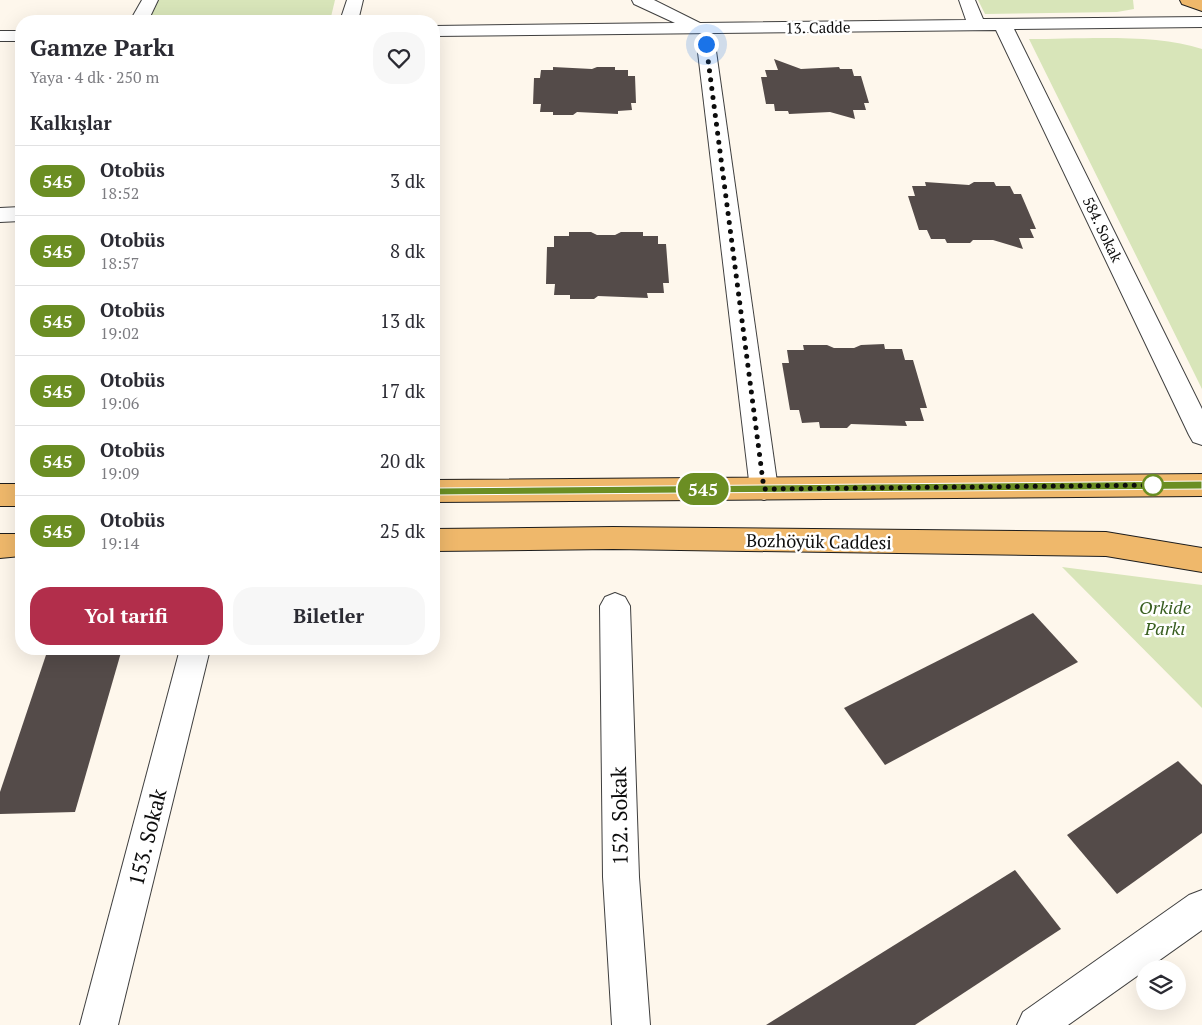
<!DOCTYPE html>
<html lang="tr">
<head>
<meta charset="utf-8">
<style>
	:root { --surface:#fff; --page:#f7f7f7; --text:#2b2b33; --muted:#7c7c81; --line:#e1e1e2; --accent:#b22e4b }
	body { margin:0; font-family:"PT Serif",serif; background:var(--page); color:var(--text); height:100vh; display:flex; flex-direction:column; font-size:19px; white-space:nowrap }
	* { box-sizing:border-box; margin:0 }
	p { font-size:16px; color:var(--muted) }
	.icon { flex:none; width:28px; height:28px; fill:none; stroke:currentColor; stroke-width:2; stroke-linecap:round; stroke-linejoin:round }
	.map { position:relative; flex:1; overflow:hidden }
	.side { position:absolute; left:15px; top:15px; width:425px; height:640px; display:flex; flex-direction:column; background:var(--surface); border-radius:20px; box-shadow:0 5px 20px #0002 }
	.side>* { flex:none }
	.badge { padding:0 10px; border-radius:16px; font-size:18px; line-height:32px }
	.fabs { position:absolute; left:1136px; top:960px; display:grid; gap:10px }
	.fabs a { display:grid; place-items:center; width:50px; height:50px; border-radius:50%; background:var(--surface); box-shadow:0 5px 20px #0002; font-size:25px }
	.you { position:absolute; width:25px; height:25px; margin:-12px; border:4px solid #fff; border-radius:50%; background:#1a73e8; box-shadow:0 0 0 8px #1a73e833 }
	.map>.badge { position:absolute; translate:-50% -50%; box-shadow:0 0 0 2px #fff }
	h2 { padding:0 15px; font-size:19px; line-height:45px }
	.round { display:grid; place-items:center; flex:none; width:52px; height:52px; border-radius:20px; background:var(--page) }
	.overview { display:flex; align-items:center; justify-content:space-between; height:85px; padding:0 15px }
	h1 { font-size:24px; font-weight:700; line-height:38px }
	.action { display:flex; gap:10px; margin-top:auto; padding:10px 15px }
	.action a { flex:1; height:58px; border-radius:20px; background:var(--accent); color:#fff; font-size:20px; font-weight:700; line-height:58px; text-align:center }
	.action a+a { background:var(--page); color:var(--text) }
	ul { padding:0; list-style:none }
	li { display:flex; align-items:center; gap:15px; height:70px; padding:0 15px; border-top:1px solid var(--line) }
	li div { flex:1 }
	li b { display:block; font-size:19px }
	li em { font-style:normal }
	li .badge { min-width:55px; font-weight:700; text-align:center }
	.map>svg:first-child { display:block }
	.green { fill:#d8e5b9 }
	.building { fill:#544b49 }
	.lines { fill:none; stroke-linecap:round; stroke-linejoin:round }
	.minor-casing { stroke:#3f3f3f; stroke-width:2 }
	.major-casing { stroke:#1d1d1d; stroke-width:2 }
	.minor { fill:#fff; fill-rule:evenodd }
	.major { fill:#efb86b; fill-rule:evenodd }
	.line { fill:#6b8e23; stroke:#fff }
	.walk { stroke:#0c0c0c; stroke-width:5; stroke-dasharray:0 9 }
	.stop-dot { fill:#fff; stroke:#6b8e23; stroke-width:2.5 }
	.labels { text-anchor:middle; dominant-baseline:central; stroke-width:5; stroke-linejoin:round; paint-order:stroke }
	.far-street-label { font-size:15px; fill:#0c0c0c; stroke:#fff }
	.street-label { font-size:18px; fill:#0c0c0c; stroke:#fff }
	.park-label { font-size:18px; font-style:italic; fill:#395f21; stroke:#fff }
	.near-street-label { font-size:21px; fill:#0c0c0c; stroke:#fff }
</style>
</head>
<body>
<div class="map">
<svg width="1202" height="1025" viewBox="0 0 1202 1025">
	<rect width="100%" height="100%" fill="#fef7ec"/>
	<g class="green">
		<polygon points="157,0 335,0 330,21 147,21"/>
		<polygon points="978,0 1133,0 1134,9 1117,12 985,14"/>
		<path d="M1029 39C1080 39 1155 33 1202 49V389Z"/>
		<polygon points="1062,567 1202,585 1202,708"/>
	</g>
	<g class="building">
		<polygon points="774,59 801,69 839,67 840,69 852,69 854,76 861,76 869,103 864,103 866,110 853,110 855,119 830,112 789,114 788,111 775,111 774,104 766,104 761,77 767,77 765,70 778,70"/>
		<polygon points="553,67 592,69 597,67 615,67 615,70 628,70 628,76 635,76 636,103 631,103 632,110 618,111 618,114 577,112 573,115 553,115 553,112 540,112 541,104 533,104 534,78 540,78 541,70 553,70"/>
		<polygon points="925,182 969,185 974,182 994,182 996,186 1010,186 1014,194 1021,194 1036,229 1030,229 1034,238 1019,238 1023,249 993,240 973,240 970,243 947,243 945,239 931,239 927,230 919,230 908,196 915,196 912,186 926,186"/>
		<polygon points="569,232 591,232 597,235 615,235 621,232 643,232 643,236 658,236 658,244 666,244 669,283 663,283 664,293 647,293 648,298 598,296 594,299 570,299 570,295 554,295 555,284 546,284 547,247 554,247 554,236 569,236"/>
		<polygon points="884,344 885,349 902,349 905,360 913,360 927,408 920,408 924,421 905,421 907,426 851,424 847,428 820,428 819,422 802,423 799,410 790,410 782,363 789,363 787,350 804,350 803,345 827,345 834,348 854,348 861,345"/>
		<polygon points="1033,613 1078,662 885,765 844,708"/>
		<polygon points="48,649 122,649 75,812 0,814 0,792"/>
		<polygon points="1178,761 1202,785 1202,833 1117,894 1067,835"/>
		<polygon points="1015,870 1061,929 915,1025 766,1025"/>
	</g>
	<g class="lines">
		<defs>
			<g id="minor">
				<polygon points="142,0 158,0 148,21 130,21"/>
				<polygon points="347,0 363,0 358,21 340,21"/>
				<polygon points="632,0 654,0 700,23 966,20 959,0 975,0 983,19 1202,17 1202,27 1014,29 1202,409 1202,445 1193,442 1189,435 996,30 434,36 434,26 675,23 634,4"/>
				<rect x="0" y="31" width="21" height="10"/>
				<polygon points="706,39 712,40 715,44 778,489 774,496 764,500 754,496 750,489 697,44 700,40"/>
				<polygon points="21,207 21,221 0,222 0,208"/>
				<polygon points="615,593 625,597 630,606 639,877 650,1025 612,1025 603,877 600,606 605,597"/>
				<polygon points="180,649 210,649 118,1025 80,1025"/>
				<polygon points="1202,890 1202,930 1068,1025 1017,1025 1023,1012 1189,895"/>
			</g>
			<g id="major">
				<polygon points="1180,0 1202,0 1202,11 1182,4"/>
				<polygon points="1202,474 1202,496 434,502 434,480"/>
				<rect x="0" y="484" width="21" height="22"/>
				<polygon points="613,527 1106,532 1202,548 1202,572 1106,556 613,549 434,551 434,529"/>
				<polygon points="0,534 21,534 21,556 0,558"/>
			</g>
		</defs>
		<use href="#minor" class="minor-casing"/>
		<use href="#major" class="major-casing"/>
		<use href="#minor" class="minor"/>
		<use href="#major" class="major"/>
	</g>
	<polygon class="line" points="1202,481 1202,489 434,495 429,491 434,488"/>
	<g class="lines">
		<polyline class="walk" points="706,44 764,489 1162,485 1153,485"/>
	</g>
	<circle class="stop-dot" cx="1153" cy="485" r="10"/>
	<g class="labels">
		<g class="far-street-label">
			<text transform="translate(818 27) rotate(-1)">13. Cadde</text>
			<text transform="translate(1103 229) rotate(64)">584. Sokak</text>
		</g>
		<g class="street-label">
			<text transform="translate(819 541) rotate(1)">Bozhöyük Caddesi</text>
		</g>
		<g class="park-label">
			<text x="1165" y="607">Orkide<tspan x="1165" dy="21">Parkı</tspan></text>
		</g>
		<g class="near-street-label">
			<text transform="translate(619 816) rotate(-91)">152. Sokak</text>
			<text transform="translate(147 837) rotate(-76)">153. Sokak</text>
		</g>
	</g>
</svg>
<div class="fabs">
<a><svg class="icon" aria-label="layers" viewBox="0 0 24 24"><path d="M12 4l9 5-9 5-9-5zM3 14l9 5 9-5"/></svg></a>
</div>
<div class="you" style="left:706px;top:44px"></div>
<b class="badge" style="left:703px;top:489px;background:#6b8e23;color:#fff">545</b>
<section class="side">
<div class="overview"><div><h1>Gamze Parkı</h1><p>Yaya · 4 dk · 250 m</p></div><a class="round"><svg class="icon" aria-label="heart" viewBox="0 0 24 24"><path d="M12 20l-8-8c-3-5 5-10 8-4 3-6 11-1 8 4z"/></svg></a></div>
<h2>Kalkışlar</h2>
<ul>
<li><span class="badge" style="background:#6b8e23;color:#fff">545</span><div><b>Otobüs</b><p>18:52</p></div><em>3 dk</em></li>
<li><span class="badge" style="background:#6b8e23;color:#fff">545</span><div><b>Otobüs</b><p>18:57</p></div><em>8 dk</em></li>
<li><span class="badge" style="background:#6b8e23;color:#fff">545</span><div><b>Otobüs</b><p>19:02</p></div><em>13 dk</em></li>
<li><span class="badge" style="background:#6b8e23;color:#fff">545</span><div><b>Otobüs</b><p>19:06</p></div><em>17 dk</em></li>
<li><span class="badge" style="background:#6b8e23;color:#fff">545</span><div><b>Otobüs</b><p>19:09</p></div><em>20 dk</em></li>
<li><span class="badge" style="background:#6b8e23;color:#fff">545</span><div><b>Otobüs</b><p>19:14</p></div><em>25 dk</em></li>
</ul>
<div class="action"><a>Yol tarifi</a><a>Biletler</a></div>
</section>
</div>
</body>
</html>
